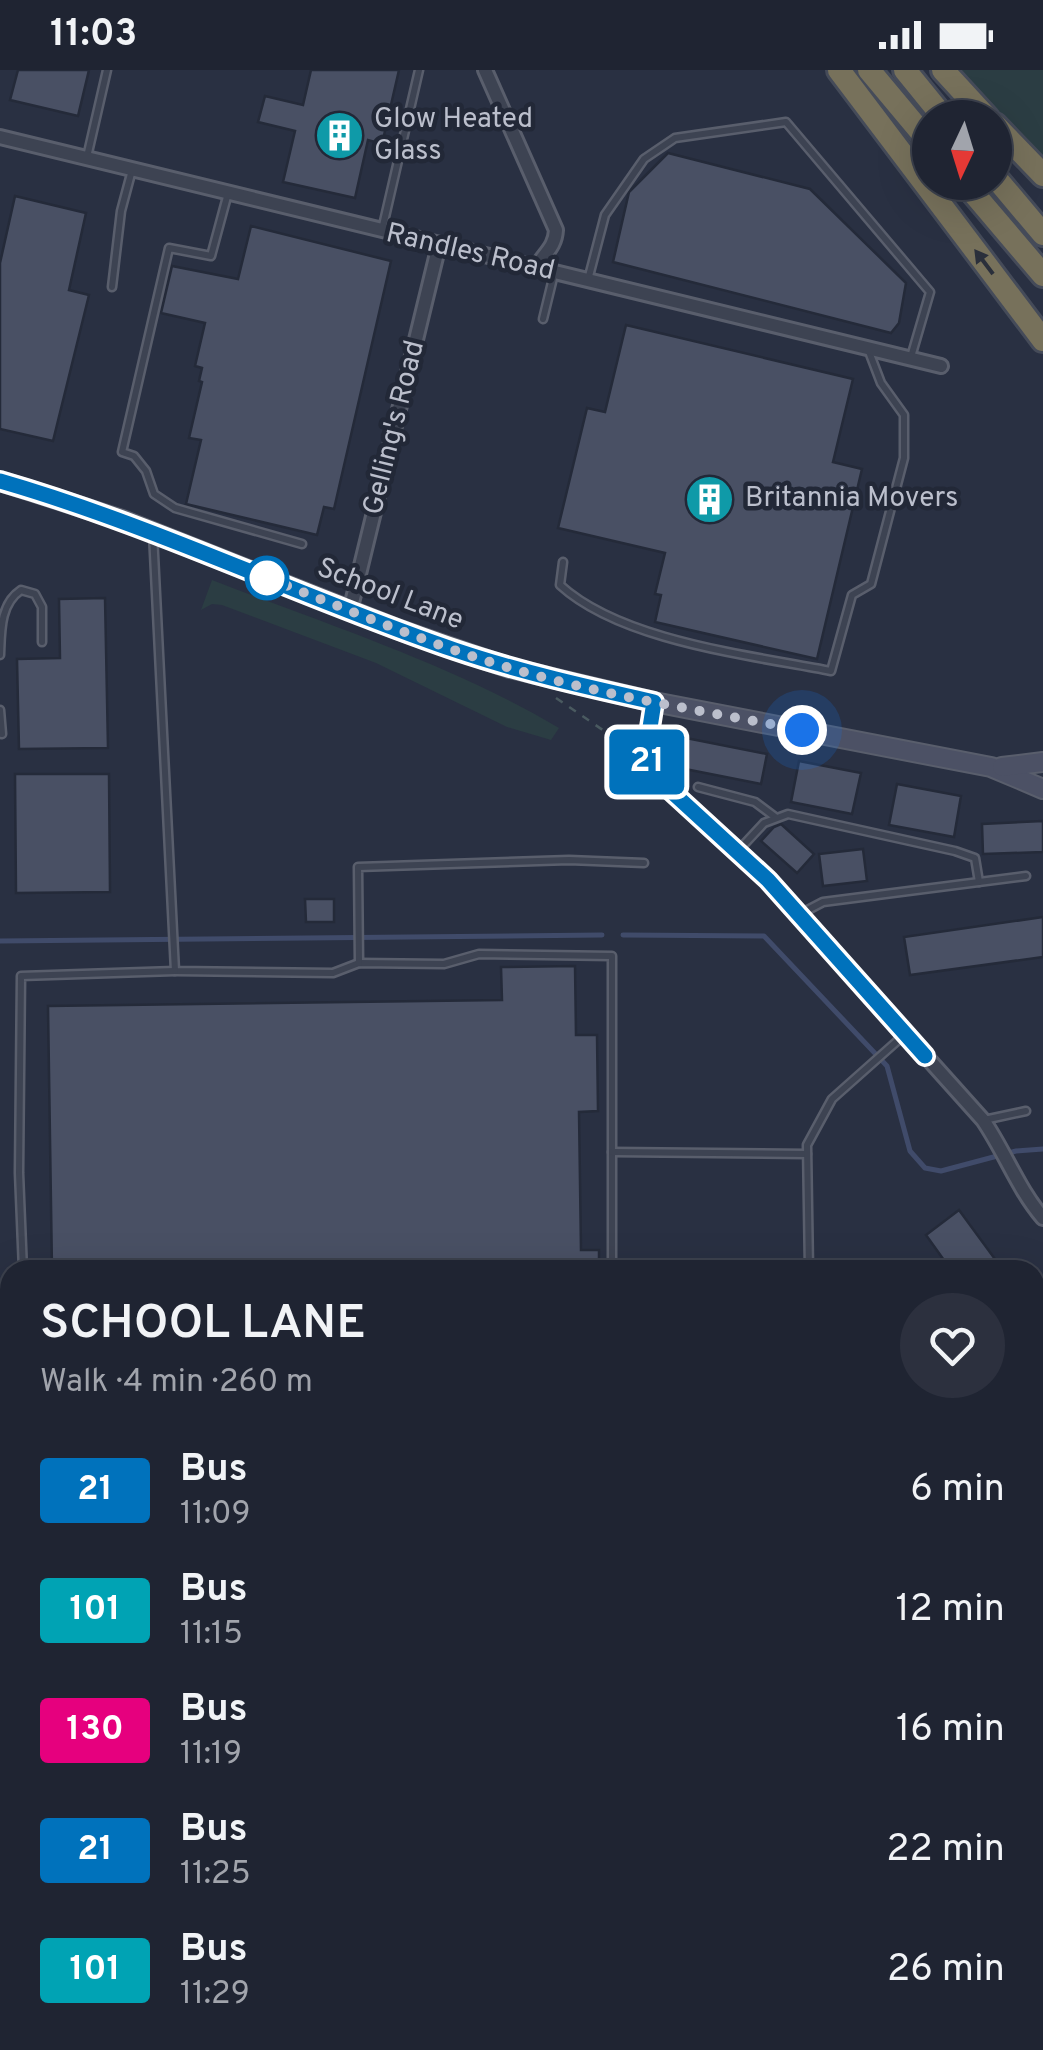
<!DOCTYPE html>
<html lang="en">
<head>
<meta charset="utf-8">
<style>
	:root { --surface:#1f2432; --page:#2c303e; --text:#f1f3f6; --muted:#a1a4ac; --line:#3c414d }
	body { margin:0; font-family:Overpass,sans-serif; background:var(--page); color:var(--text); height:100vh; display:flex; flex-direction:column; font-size:38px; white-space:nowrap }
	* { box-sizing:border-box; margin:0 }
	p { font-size:32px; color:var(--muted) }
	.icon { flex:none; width:55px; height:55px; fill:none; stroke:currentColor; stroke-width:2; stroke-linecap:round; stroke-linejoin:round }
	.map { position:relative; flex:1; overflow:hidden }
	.drawer { position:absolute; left:0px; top:1190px; width:1045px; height:790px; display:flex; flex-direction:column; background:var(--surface); border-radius:30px 30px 0 0; box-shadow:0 10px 40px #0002,0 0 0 2px var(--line) }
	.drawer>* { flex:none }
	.badge { padding:0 20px; border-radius:8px; font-size:35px; line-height:65px }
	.needle { width:65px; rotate:184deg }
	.controls { position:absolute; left:912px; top:30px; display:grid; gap:20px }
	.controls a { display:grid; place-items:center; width:100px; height:100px; border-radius:50%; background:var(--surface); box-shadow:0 10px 40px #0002,0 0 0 2px var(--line); font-size:50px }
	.you { position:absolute; width:50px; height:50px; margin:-25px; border:8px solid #fff; border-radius:50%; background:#1a73e8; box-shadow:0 0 0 15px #1a73e833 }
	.map>.badge { position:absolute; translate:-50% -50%; box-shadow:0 0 0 5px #fff }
	.round { display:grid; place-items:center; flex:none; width:105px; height:105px; border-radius:52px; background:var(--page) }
	.summary { display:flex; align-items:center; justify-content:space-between; height:170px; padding:0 40px }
	h1 { font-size:48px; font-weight:600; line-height:75px }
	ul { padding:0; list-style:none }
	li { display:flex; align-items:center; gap:30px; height:120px; padding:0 40px }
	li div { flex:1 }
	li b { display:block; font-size:38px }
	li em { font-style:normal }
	li .badge { min-width:110px; font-weight:700; text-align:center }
	.status { display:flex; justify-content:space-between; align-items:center; height:70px; padding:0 50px; background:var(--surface); direction:ltr }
	.status svg { height:28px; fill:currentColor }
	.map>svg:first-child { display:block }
	.green { fill:#2b3d43 }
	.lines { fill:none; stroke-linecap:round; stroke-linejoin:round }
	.stream { stroke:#404b6a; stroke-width:5 }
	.building { fill:#495064; stroke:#242a39; stroke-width:2.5 }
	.service-casing { stroke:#595e6c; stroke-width:11 }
	.minor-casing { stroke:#595e6c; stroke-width:18 }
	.secondary-casing { stroke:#595e6c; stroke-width:22 }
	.primary-casing { stroke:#474c5b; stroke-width:25 }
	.trunk-casing { stroke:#454b59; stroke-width:25 }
	.motorway-casing { stroke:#454b59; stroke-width:28 }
	.path { stroke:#4a5a60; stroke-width:2.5; stroke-dasharray:8 8; stroke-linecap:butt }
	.service { stroke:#3d4352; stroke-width:6 }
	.minor { stroke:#3d4352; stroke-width:12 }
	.secondary { stroke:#4c5165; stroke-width:18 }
	.primary { stroke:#5c6272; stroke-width:20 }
	.trunk { stroke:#6a6a66; stroke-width:20 }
	.motorway { stroke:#77715b; stroke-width:22 }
	.oneway { fill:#2a2f3b }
	.line-casing { stroke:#fff; stroke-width:22 }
	.line { stroke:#0072bc; stroke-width:15 }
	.walk { stroke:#bbbfcc; stroke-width:10; stroke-dasharray:0 18 }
	.stop-dot { fill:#fff; stroke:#0072bc; stroke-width:5 }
	.labels { text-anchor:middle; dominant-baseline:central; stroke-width:9; stroke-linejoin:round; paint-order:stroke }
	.poi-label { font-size:28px; fill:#bbbfcc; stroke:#222837; text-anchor:start }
	.street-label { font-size:28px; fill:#bbbfcc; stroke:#222837 }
</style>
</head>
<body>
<div class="status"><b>11:03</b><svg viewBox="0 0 49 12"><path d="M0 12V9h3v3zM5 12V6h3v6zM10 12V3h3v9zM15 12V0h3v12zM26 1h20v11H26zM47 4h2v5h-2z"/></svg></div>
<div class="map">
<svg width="1043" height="1980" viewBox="0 0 1043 1980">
	<rect width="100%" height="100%" fill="#293042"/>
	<g class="green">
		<polygon points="957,0 1043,0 1043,96"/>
		<path d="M212 510C328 555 451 594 559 658L551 670 507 657 376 593 222 535 212 534 201 540Z"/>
	</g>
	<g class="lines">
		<g class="stream">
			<polyline points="623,865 764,866 887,996 910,1081 925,1098 941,1101 1016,1081 1043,1079"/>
			<polyline points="0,871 602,865"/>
		</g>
	</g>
	<g class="building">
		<polygon points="18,0 89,0 78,46 10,30"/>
		<polygon points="311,0 399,0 382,74 368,70 355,128 283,112 295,61 258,52 265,26 303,35"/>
		<polygon points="668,83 810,119 906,213 899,253 891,263 613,192 629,122"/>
		<polygon points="15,126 86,143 69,220 89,225 53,371 0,359 0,193"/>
		<polygon points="251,156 391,191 334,439 324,437 317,465 186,434 201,370 189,368 202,312 199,311 202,298 195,296 205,253 161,243 172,196 238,209"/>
		<polygon points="626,255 853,309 833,392 862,399 817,589 655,552 661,525 655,524 665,483 558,458 587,338 605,342"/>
		<polygon points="105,528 108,678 19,679 17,589 60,588 59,529"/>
		<polygon points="681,667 767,684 761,714 675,697"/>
		<polygon points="799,691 861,703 852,744 791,732"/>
		<polygon points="15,704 109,704 110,822 16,823"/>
		<polygon points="897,714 961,726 954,767 889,755"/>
		<polygon points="1043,751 1043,782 983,784 982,754"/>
		<polygon points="781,754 814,784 797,803 761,771 774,757"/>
		<polygon points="863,779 867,811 823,816 819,784"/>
		<polygon points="305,829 334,829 334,852 306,852"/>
		<polygon points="1043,847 1043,887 910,905 904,867"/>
		<polygon points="575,896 576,965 597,965 598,1041 579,1042 581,1180 599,1180 599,1200 52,1200 48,936 502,930 501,897"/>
		<polygon points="959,1140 1003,1200 951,1200 926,1165"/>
	</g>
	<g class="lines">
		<defs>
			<g id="service">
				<polyline points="87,87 107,0"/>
				<polyline points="228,123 211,186 169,178 122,382 134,386 146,401 154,424 175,438 302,474"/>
				<polyline points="382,160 419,0"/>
				<polyline points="588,210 605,145 644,89 675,68 786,52 930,222 911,287"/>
				<polyline points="112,217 121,141 132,100"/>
				<polyline points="543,249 554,204"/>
				<polyline points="153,464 175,901 333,903 359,893 444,894 479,884 612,886 612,1200"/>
				<path d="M563 492 560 515C621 571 749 585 831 601L852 525 871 514 904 388V345L881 313 868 279"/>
				<path d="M0 585C1 561 0 534 21 520L35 524 42 537V572"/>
				<polyline points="0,640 2,664"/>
				<polyline points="698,717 755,732 775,747"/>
				<polyline points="737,782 764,753 788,744 955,781 975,788 979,812"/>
				<polyline points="800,844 823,832 1026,806"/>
				<polyline points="359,893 358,797 569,790 644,793"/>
				<polyline points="984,1050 1026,1041"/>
				<polyline points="612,1082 807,1084"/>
				<polyline points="23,1200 19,1103 21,906 175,901"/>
				<polyline points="809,1200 807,1075 832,1029 904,965"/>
				<polyline points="1035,1478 1043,1465"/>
				<polyline points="0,1613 10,1630"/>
				<polyline points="65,1970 67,1980"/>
				<polyline points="764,1970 772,1980"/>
				<polyline points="734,1980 743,1970"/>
			</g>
			<g id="minor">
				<path d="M485 0 556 160C555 178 544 183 536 198"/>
				<polyline points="0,67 941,296"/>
				<polyline points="350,541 439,175"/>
				<path d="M654 632 645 689 660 711 768 810 983 1050C1005 1082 1018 1119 1043 1148"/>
				<polyline points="1035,1947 1043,1937"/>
			</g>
			<g id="secondary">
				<polyline points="0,411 122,450 397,559 510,598 654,632 991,697 1043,719"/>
				<polyline points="1002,697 1043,692"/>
			</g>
			<g id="primary">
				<polyline points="1035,1410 1043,1409"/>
				<polyline points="1035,1802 1043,1792"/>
				<polyline points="1035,1848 1043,1839"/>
				<polyline points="851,1980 863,1970"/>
				<polyline points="906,1980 918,1970"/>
			</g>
			<g id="trunk">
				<polyline points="1035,1391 1043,1389"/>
				<polyline points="0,1420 10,1420"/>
				<polyline points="1035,1431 1043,1430"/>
				<polyline points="0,1444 10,1444"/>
			</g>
			<g id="motorway">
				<polyline points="839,0 1043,270"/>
				<polyline points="869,0 930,73"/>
				<polyline points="905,0 944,48"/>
				<polyline points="943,0 987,48"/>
				<polyline points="995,55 1043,105"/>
				<polyline points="995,107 1043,164"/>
				<polyline points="964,112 1043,205"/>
			</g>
		</defs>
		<use href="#service" class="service-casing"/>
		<use href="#minor" class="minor-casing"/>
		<use href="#secondary" class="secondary-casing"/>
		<use href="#primary" class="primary-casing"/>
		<use href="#trunk" class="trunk-casing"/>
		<use href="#motorway" class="motorway-casing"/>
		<g class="path">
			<polyline points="556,628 632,680"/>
			<polyline points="1035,1897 1043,1893"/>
			<polyline points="1035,1915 1043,1920"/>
		</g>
		<use href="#service" class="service"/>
		<use href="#minor" class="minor"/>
		<use href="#secondary" class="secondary"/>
		<use href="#primary" class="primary"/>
		<use href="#trunk" class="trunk"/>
		<use href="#motorway" class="motorway"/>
	</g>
	<defs><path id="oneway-solid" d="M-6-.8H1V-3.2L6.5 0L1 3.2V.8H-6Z" transform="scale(2.5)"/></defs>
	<use class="oneway" href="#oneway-solid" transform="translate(984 192) rotate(-127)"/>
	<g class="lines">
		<defs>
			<path id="line" d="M0 411C156 456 302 528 455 580 520 602 587 617 654 632L645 689 660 711 768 810 925 986"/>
		</defs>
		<use href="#line" class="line-casing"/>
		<use href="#line" class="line"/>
		<path class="walk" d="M267 508 252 502C337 535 422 572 510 598 605 626 704 641 802 660"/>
	</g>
	<defs>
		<symbol id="building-disc" viewBox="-11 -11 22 22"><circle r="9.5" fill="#0f9aa8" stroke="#222837"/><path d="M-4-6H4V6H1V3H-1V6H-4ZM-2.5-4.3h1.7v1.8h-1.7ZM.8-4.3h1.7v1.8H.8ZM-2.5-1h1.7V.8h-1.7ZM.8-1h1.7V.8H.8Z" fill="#fff"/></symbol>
	</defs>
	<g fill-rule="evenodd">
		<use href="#building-disc" x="312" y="38" width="55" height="55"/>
		<use href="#building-disc" x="682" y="402" width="55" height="55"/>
	</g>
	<circle class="stop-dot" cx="267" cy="508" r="20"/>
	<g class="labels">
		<g class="poi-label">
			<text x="374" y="50">Glow Heated<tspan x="374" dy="32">Glass</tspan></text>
			<text x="745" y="429">Britannia Movers</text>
		</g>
		<g class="street-label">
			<text transform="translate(470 183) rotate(13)">Randles Road</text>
			<text transform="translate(395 358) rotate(-76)">Gelling's Road</text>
			<text transform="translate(390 525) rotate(21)">School Lane</text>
		</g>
	</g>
</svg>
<div class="controls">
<a><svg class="needle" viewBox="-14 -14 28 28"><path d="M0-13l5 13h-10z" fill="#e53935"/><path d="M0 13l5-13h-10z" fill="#a1a4ac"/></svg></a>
</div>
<div class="you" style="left:802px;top:660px"></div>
<b class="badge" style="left:647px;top:692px;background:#0072bc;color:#fff">21</b>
<section class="drawer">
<div class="summary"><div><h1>SCHOOL LANE</h1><p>Walk · 4 min · 260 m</p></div><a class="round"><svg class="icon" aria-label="heart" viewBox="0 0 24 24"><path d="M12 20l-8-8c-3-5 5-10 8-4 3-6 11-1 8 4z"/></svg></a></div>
<ul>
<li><span class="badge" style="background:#0072bc;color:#fff">21</span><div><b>Bus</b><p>11:09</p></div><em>6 min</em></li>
<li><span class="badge" style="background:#00a3b4;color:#fff">101</span><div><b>Bus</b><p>11:15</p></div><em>12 min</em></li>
<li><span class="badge" style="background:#e6007e;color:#fff">130</span><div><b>Bus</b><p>11:19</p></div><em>16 min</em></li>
<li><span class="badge" style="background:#0072bc;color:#fff">21</span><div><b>Bus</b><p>11:25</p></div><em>22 min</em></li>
<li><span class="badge" style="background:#00a3b4;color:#fff">101</span><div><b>Bus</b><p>11:29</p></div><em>26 min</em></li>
</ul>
</section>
</div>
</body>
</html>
